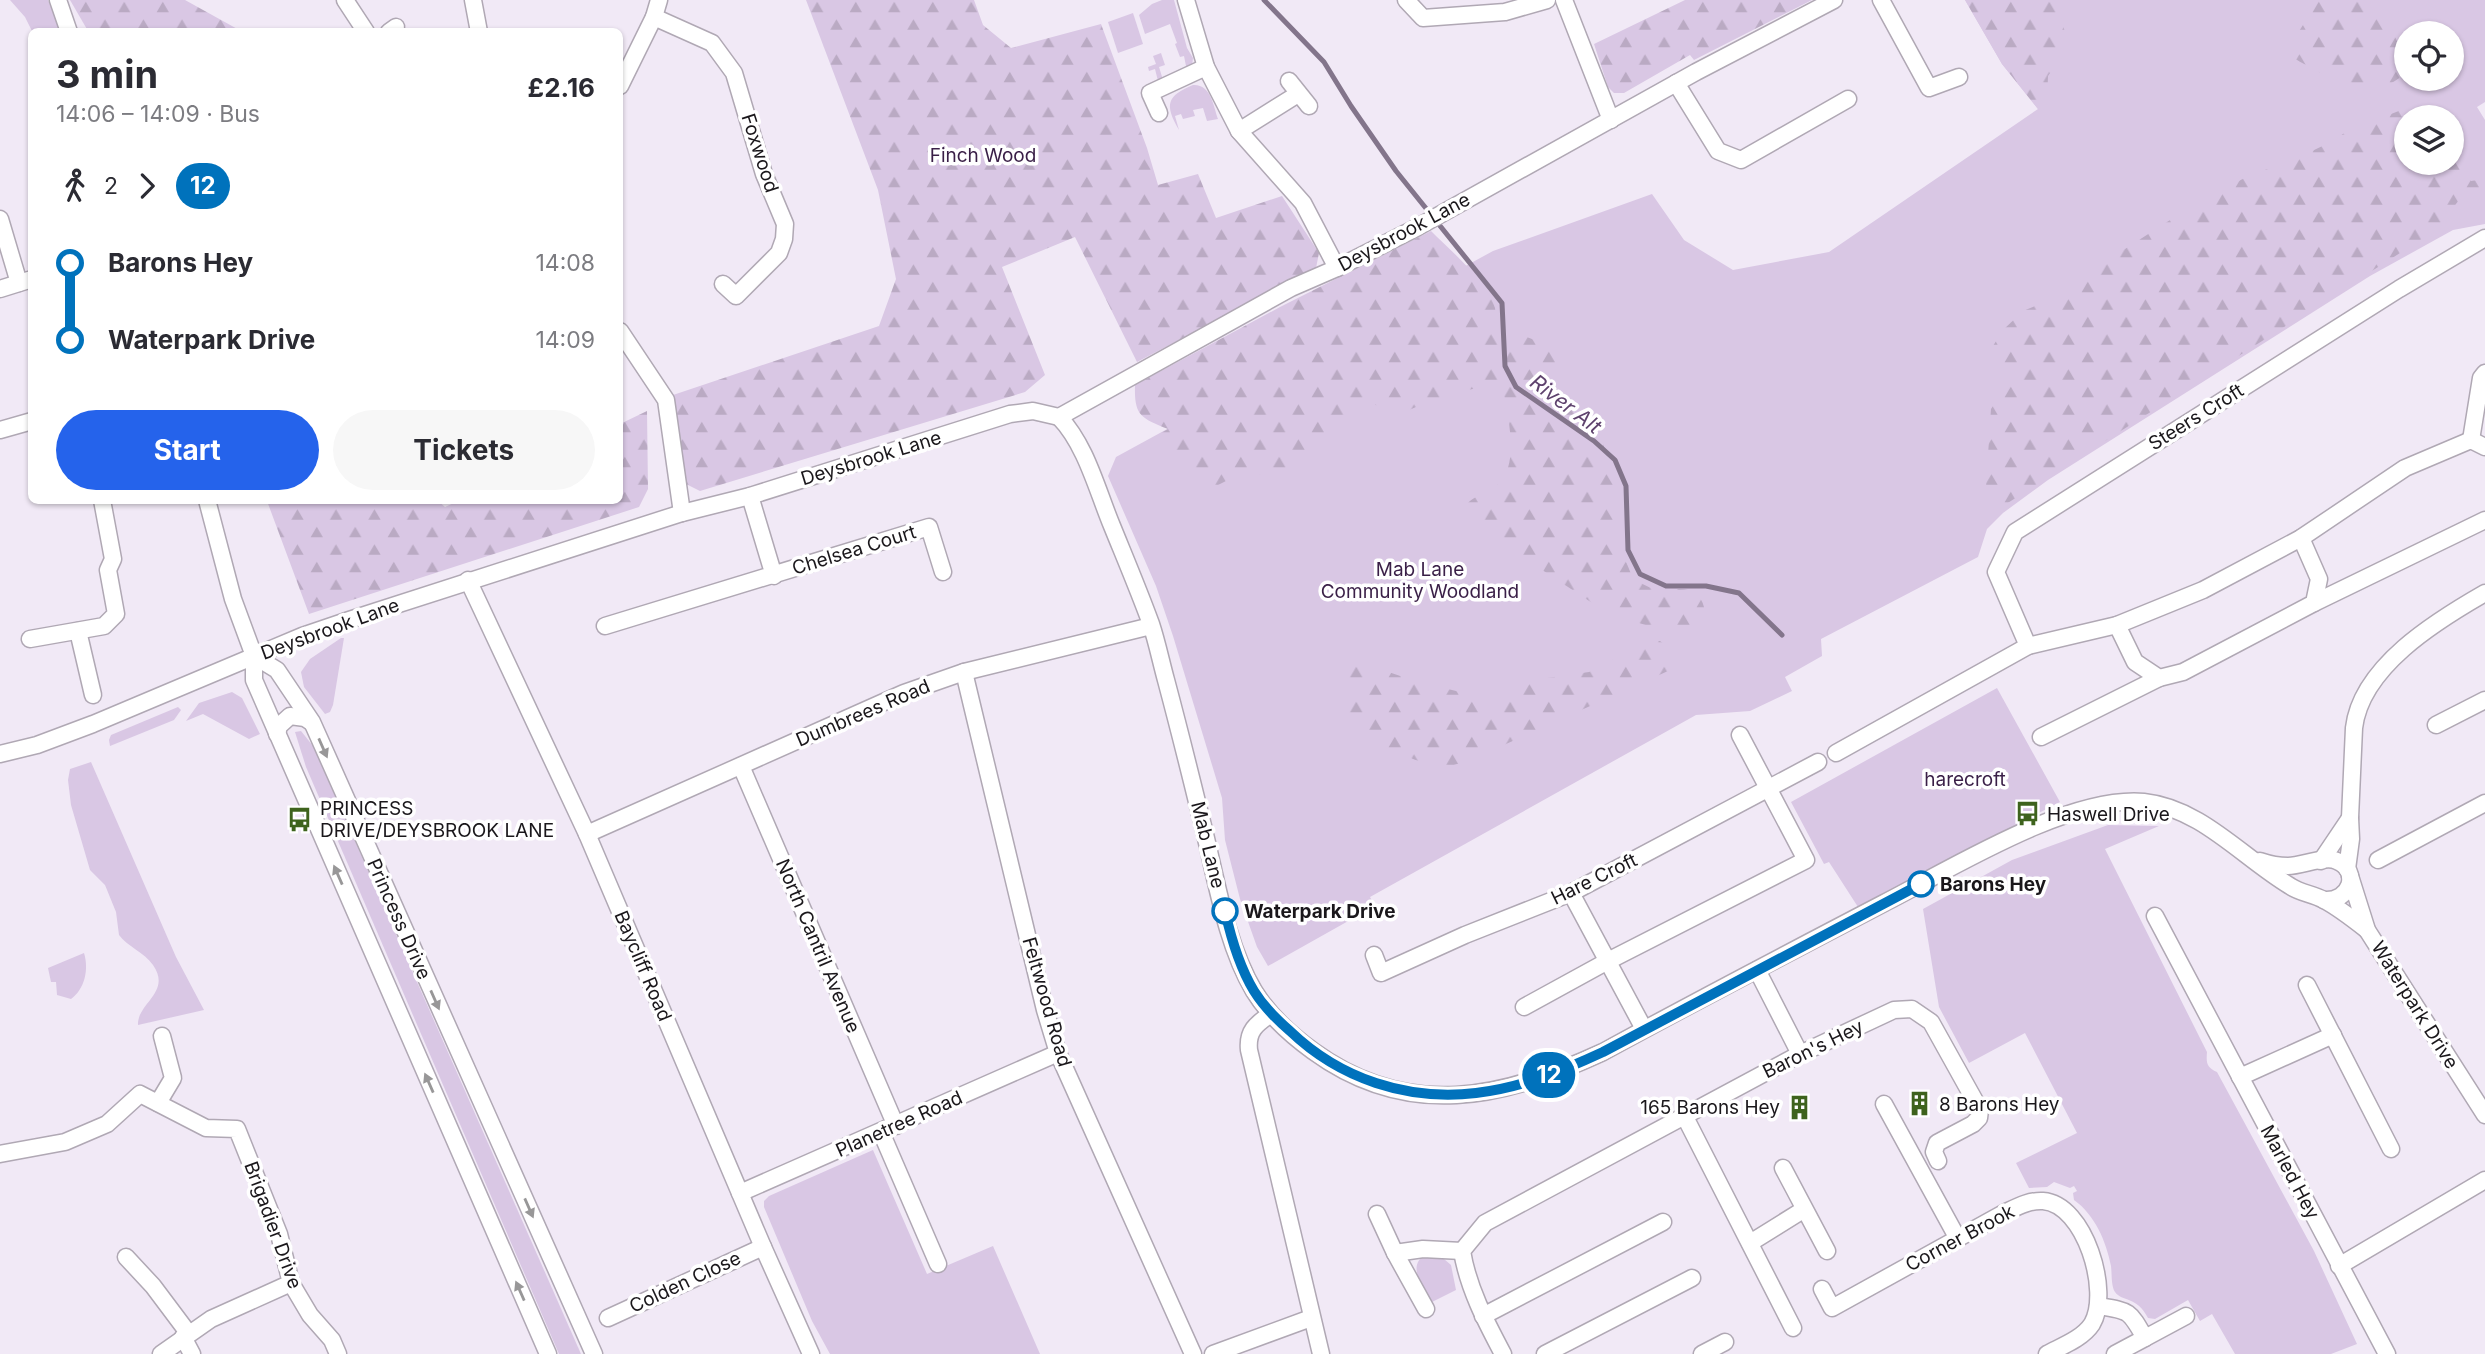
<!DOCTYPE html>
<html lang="en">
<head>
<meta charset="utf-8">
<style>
	:root { --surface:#fff; --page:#f7f7f7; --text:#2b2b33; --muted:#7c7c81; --accent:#2563eb }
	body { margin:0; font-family:Inter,sans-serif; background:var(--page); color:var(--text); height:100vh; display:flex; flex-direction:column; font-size:26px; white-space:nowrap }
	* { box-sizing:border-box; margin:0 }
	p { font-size:23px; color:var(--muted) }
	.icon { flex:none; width:38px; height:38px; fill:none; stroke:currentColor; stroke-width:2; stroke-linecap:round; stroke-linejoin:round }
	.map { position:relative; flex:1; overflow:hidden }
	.details { position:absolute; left:28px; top:28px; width:595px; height:476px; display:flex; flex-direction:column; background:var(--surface); border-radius:10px; box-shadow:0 2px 5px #0004 }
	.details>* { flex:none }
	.badge { padding:0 14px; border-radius:23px; font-size:24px; line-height:46px }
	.buttons { position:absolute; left:2394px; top:21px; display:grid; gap:14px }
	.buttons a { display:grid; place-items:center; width:70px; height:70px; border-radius:50%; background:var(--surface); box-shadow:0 2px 5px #0004; font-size:35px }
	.map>.badge { position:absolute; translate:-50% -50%; box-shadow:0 0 0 4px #fff }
	.legs { display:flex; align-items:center; gap:10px; height:77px; padding:0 28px; font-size:23px }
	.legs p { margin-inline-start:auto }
	.headline { display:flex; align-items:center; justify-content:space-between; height:119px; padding:0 28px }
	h1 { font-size:38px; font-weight:700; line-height:52px }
	.primary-button { display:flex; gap:14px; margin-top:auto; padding:14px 28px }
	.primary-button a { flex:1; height:80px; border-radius:42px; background:var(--accent); color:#fff; font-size:28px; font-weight:700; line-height:80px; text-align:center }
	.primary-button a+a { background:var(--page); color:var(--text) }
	ul { padding:0 28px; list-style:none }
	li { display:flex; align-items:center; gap:24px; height:77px; font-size:26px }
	li i { display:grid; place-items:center; width:10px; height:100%; margin:0 9px; background:currentColor }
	li i::after { content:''; width:18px; height:18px; margin:-9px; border:5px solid; border-radius:50%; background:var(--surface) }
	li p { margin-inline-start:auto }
	li:first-child i { background:linear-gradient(#0000 50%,currentColor 0) }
	li:last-child i { background:linear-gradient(currentColor 50%,#0000 0) }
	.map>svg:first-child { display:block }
	.green { fill:#d9c7e4; fill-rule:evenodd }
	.forest { fill:url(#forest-firs) }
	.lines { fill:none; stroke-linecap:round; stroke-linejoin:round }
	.stream { stroke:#83758b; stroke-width:5 }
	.minor-casing { stroke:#b0a8b4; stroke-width:19 }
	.minor { stroke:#fff; stroke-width:16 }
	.oneway { fill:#989798 }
	.line-1-casing { stroke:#fff; stroke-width:16 }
	.line-1 { stroke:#0072bc; stroke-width:10 }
	.stop-1-dot { fill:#fff; stroke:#0072bc; stroke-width:3.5 }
	.labels { text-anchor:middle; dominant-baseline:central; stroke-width:7; stroke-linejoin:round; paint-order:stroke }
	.street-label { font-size:19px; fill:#1a171b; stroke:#fff }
	.park-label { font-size:19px; fill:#3a1f47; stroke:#fff }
	.poi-label { font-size:19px; fill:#1a171b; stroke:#fff; text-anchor:start }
	.stop-label { font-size:19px; font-weight:bold; fill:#1a171b; stroke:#fff; text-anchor:start }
	.water-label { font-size:21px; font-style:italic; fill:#5e426d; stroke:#fff }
</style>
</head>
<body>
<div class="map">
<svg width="2485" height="1354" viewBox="0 0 2485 1354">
	<defs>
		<pattern id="forest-firs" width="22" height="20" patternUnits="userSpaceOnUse" patternTransform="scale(1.75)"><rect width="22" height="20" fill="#d9c7e4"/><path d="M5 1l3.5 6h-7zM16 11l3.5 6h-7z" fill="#baaac3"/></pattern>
	</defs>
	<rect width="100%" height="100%" fill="#f1e9f6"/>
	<g class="green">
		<polygon points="10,0 48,0 61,31 32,31 25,17"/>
		<polygon points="1162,0 1174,0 1187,48 1193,58 1192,66 1187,71 1184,56 1180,57 1175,44 1177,43 1170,24 1145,34 1139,15 1152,4"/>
		<path d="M1965 0H2485V102L2477 107 2485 120V224L2453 230 2370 276 2048 480 2003 513 1987 529 1978 557 1821 639 1822 656 1785 677 1792 691 1750 711 1696 715 1370 897 1375 906 1268 966 1257 947 1240 899 1225 840 1222 798 1173 636 1156 586 1108 476 1116 457 1493 251 1652 194 1684 240 1733 270 1829 252 2038 109 2002 64ZM2406 33H2452V79H2406ZM2406 117H2452V163H2406Z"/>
		<polygon points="1133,13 1143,44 1118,53 1108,22"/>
		<polygon points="1161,53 1165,65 1159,67 1163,80 1158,81 1155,69 1149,71 1148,67 1156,64 1153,56"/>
		<path d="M1193 85C1211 84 1213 105 1218 119L1207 121 1203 108 1193 110 1195 116 1183 119 1181 114 1175 116 1179 130C1164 104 1167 96 1193 85Z"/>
		<polygon points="341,638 344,638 333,705 330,712 325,714 304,687 301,672 310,659"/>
		<polygon points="1997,688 2060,802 1858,907 1829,862 1824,864 1791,802"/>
		<polygon points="232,692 242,698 260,734 249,739 203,714 186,721 199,703"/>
		<polygon points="178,707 181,710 174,720 110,746 109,740 111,735"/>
		<polygon points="301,731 313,746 581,1354 559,1354 306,767 295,732"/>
		<path d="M91 762 176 957 204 1010 138 1025C137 1003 172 992 153 965 144 952 128 947 119 935L116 912 105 885 90 870 71 805 68 780 70 769Z"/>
		<path d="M2108 825 2159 826 2105 849 2207 1052C2206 1064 2207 1067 2217 1072L2314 1251 2357 1344 2331 1354H2235L2212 1314 2200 1321 2188 1300 2155 1319 2148 1318C2137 1296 2122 1302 2115 1292 2111 1286 2112 1274 2111 1266 2106 1241 2095 1215 2074 1200L2073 1193 2077 1191 2074 1186 2070 1188 2054 1182 2047 1187 2029 1188 2016 1163 2077 1133 2025 1033 1969 1063 1939 1007 1923 909 2012 860Z"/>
		<path d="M84 953C89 969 85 989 71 999L57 995 56 982H51L48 968Z"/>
		<polygon points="873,1150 927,1274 993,1246 1040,1354 830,1354 812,1321 764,1207 764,1201 769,1196"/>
		<path d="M1423 1256 1444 1259 1451 1265 1456 1290 1432 1302C1425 1289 1407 1269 1423 1256Z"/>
	</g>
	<g class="forest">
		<polygon points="70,0 185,0 241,31 88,31"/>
		<polygon points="806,0 974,0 983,25 1011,48 1101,24 1147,148 1158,185 1198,174 1216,218 1282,196 1319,253 1316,268 1137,362 1075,237 1002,267 1045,375 1025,392 700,491 686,484 673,395 879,326 896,279 878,190"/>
		<polygon points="1685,0 1812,0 1694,60 1690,55 1624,93 1614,93 1608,87 1594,44"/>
		<polygon points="1965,0 2058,0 2058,13 2067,37 2063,54 2048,76 2047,101 2038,109 2002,64"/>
		<path d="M2319 0H2377L2397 41 2406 54V74C2397 79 2386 88 2377 89 2350 92 2307 66 2285 53Z"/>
		<path d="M2414 105 2427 117H2406V163H2452V157L2471 181 2485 179V205L2482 206C2459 191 2462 197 2448 215 2444 221 2438 227 2433 232L2003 506 1993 501 1986 486 1991 409 1999 397 2000 386 1993 346 2003 330 2023 311 2055 298 2086 274 2181 213 2248 176 2293 160 2333 141 2371 114 2386 116Z"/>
		<path d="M1431 231C1451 251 1487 281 1495 308 1496 313 1495 320 1495 325L1540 342 1559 354 1554 372 1562 397 1595 423 1611 465 1618 488 1616 536 1633 579C1640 582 1647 587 1654 589 1665 592 1677 587 1688 590 1704 594 1708 613 1703 627L1659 629 1609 614 1465 519 1463 509C1473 494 1486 495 1498 484 1519 466 1509 420 1504 395 1504 395 1495 389 1495 389 1475 382 1421 404 1403 413L1372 404 1352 402 1347 413 1351 424 1320 444 1309 462 1294 468 1228 480 1214 487 1194 479 1179 469 1169 451 1151 439 1168 429C1141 418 1134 416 1135 385L1280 307Z"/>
		<polygon points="647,411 648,489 639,507 309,614 267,501 437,500 445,507 460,500 620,500 620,424"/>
		<path d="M1660 641 1673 651 1675 660 1668 671 1466 762C1458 763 1447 768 1439 767 1428 766 1371 743 1364 736 1345 718 1335 683 1356 664H1365L1412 680 1472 695 1496 697 1540 679 1589 672 1606 665 1636 642Z"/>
	</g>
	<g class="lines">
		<polyline class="stream" points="1264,0 1324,62 1351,106 1396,171 1502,303 1505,366 1516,387 1594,441 1615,460 1626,486 1628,550 1640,574 1666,586 1706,586 1739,593 1782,635"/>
		<defs>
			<g id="minor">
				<polyline points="58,0 69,32"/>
				<polyline points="345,0 366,32"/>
				<polyline points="473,0 479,32"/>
				<polyline points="1186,0 1206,67 1239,131 1303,203 1337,268"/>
				<polyline points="1406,0 1423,18 1505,12 1547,0"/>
				<polyline points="1564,0 1611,120"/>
				<polyline points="1881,0 1929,88 1959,77"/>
				<polyline points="654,17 712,43 734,73 764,174 785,224 784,239 779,253 736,296 723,284"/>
				<polyline points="389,32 396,27"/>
				<polyline points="1289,81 1309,106"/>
				<polyline points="1676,83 1718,151 1741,160 1848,99"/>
				<polyline points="620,86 654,17 659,0"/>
				<polyline points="1159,113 1150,93 1206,67"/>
				<polyline points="1239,131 1298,94"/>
				<polyline points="0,219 19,283"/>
				<polyline points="0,289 32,279"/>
				<polyline points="620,331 666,400 682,513"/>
				<path d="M1059 417C1086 445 1097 490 1112 526 1125 558 1139 591 1151 624 1157 642 1161 662 1166 680 1178 725 1189 769 1200 814 1215 870 1224 941 1254 991 1268 1014 1291 1035 1313 1051 1409 1121 1503 1098 1603 1052 1696 1001 1790 952 1884 903 1951 869 2069 795 2144 802 2201 808 2243 858 2290 886 2300 893 2313 894 2324 900 2339 908 2353 919 2367 930"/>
				<polyline points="0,430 32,421"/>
				<polyline points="2471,440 2481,378 2485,373"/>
				<polyline points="750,496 774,576"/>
				<polyline points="207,500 233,599 254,656 254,680 548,1354"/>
				<polyline points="468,580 587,834 763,1247 811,1354"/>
				<polyline points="2314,603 2485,520"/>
				<polyline points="2117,625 2135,662 2159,678 2183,672 2314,603 2319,579 2301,538"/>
				<polyline points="605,626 929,527 943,572"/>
				<polyline points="78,631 93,695"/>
				<polyline points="30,639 104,626 116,614 108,570 113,559 102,500"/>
				<polyline points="2028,646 1996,572 2015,532 2399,289 2485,238"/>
				<polyline points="254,656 277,670 312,722 594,1354"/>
				<polyline points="964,672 1045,1010 1058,1053 1193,1354"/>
				<polyline points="2436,725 2485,700"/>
				<polyline points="277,734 279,726 290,716 305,718 311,722"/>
				<polyline points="2041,737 2159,678"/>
				<polyline points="1836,753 2028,646 2117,625 2203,590 2301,538 2405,468 2471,440 2485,447"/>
				<polyline points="0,754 37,745 93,724 302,636 349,620 682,513 750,496 1010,414 1033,411 1059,417 1291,288 1337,268 1416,228 1696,72 1834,0"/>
				<polyline points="741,766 896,1126"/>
				<polyline points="587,834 904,693 964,672 1151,626"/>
				<polyline points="2378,860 2485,803"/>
				<path d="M2260 861C2269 864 2279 866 2288 866 2302 866 2325 855 2337 861 2361 871 2350 902 2324 900"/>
				<polyline points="2321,861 2350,818"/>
				<path d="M2347 869 2351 839 2350 818 2354 728C2361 667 2436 621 2485 593"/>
				<polyline points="2350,876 2367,930 2485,1115"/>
				<polyline points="1571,893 1644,1029"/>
				<polyline points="2155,916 2387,1354"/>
				<polyline points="1374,955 1381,973 1465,935 1571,893 1818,762"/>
				<polyline points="1757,970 1800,1054"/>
				<polyline points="2307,985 2391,1149"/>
				<polyline points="1524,1007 1606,962 1806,860 1740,735"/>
				<path d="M1271 1014C1256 1024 1247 1031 1249 1050L1321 1354"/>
				<polyline points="2240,1077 2333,1035"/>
				<polyline points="158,1103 173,1078 162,1036"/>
				<polyline points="1884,1104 1958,1239"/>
				<polyline points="1685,1117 1793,1328"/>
				<polyline points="881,1132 938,1264"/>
				<polyline points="0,1154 65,1142 107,1124 140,1094 206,1128 237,1129 279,1234 291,1283 310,1315 332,1340 338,1354"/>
				<polyline points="1783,1168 1827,1251"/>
				<polyline points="740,1193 1058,1053"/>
				<polyline points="1377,1214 1395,1253 1426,1309"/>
				<polyline points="1750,1243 1803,1210"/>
				<polyline points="1395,1253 1423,1249 1462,1251"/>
				<polyline points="126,1257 153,1286 189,1334"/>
				<polyline points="2339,1266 2485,1180"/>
				<path d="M1822 1289 1832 1308 2002 1214C2015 1208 2028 1200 2043 1201 2085 1204 2111 1292 2092 1324 2082 1339 2062 1346 2047 1354"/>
				<path d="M2098 1306C2130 1311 2129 1310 2145 1338L2115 1354"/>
				<polyline points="1483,1316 1663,1222"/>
				<polyline points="608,1318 763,1247"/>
				<polyline points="183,1337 192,1354"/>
				<polyline points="2145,1338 2186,1316"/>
				<polyline points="161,1354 211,1319 291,1283"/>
				<polyline points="1213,1354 1311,1318"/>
				<path d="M1503 1354C1486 1322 1468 1288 1462 1251L1485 1223 1800 1054 1894 1010 1912 1009 1931 1022 1980 1110 1979 1118 1973 1124 1937 1143 1934 1152 1938 1161"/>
				<polyline points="1545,1354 1692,1278"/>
				<polyline points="1702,1354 1725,1342"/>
			</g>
		</defs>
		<use href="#minor" class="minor-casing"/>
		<use href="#minor" class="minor"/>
	</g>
	<defs><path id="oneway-solid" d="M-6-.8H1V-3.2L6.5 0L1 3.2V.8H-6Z" transform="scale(1.75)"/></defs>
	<g class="oneway">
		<use href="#oneway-solid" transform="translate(323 748) rotate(66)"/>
		<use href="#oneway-solid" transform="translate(338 875) rotate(-114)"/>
		<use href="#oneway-solid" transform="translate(435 1000) rotate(66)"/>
		<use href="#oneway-solid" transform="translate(429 1083) rotate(-114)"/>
		<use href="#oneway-solid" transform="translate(529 1208) rotate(66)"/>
		<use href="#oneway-solid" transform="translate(520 1291) rotate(-114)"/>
	</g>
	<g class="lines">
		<defs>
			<path id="line-1" d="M1225 911C1231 938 1240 968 1254 991 1264 1007 1276 1019 1290 1031 1340 1079 1407 1101 1476 1093 1521 1088 1562 1071 1603 1052L1921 884"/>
		</defs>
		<use href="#line-1" class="line-1-casing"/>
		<use href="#line-1" class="line-1"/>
	</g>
	<defs>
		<symbol id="bus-bare" viewBox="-9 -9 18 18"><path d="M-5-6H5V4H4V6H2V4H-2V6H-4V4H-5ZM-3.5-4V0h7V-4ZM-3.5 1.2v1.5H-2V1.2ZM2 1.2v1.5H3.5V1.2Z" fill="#3e631d" stroke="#fff" stroke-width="2.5" paint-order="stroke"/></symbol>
		<symbol id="building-bare" viewBox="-9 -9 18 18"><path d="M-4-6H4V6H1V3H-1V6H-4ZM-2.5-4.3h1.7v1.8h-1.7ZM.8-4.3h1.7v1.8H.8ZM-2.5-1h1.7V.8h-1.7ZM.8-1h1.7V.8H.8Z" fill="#3e631d" stroke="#fff" stroke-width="2.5" paint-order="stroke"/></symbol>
	</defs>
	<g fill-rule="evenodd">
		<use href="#bus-bare" x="2010" y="796" width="35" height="35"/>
		<use href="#bus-bare" x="282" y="802" width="35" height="35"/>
		<use href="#building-bare" x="1902" y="1086" width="35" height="35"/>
		<use href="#building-bare" x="1782" y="1090" width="35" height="35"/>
	</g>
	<g class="stop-1-dot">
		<circle cx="1921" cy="884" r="12"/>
		<circle cx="1225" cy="911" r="12"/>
	</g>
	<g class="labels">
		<g class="street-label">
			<text transform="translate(760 153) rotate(72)">Foxwood</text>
			<text transform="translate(1404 232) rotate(-28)">Deysbrook Lane</text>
			<text transform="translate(2196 417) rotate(-32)">Steers Croft</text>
			<text transform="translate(871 458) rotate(-17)">Deysbrook Lane</text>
			<text transform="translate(854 550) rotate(-17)">Chelsea Court</text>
			<text transform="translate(330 629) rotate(-20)">Deysbrook Lane</text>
			<text transform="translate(863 713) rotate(-23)">Dumbrees Road</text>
			<text transform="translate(1208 845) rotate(76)">Mab Lane</text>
			<text transform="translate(1594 879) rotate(-26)">Hare Croft</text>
			<text transform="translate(399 919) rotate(66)">Princess Drive</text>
			<text transform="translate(818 946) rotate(67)">North Cantril Avenue</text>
			<text transform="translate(643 966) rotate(67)">Baycliff Road</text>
			<text transform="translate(1047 1002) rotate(74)">Feltwood Road</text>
			<text transform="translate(2415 1005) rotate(58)">Waterpark Drive</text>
			<text transform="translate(1813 1049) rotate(-26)">Baron's Hey</text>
			<text transform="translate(899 1124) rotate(-24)">Planetree Road</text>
			<text transform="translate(2290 1172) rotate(62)">Marled Hey</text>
			<text transform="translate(273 1225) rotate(70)">Brigadier Drive</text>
			<text transform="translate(1960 1238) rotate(-28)">Corner Brook</text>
			<text transform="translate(685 1282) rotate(-25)">Colden Close</text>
		</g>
		<g class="park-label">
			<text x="983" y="155">Finch Wood</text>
			<text x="1420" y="569">Mab Lane<tspan x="1420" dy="22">Community Woodland</tspan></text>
			<text x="1965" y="779">harecroft</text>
		</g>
		<g class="poi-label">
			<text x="320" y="808">PRINCESS<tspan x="320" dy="22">DRIVE/DEYSBROOK LANE</tspan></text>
			<text x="2047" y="814">Haswell Drive</text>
			<text x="1939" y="1104">8 Barons Hey</text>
			<text x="1780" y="1107" text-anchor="end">165 Barons Hey</text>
		</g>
		<g class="stop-label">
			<text x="1940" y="884">Barons Hey</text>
			<text x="1244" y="911">Waterpark Drive</text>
		</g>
		<g class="water-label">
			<text transform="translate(1566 404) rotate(37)">River Alt</text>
		</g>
	</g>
</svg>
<div class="buttons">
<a><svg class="icon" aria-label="locate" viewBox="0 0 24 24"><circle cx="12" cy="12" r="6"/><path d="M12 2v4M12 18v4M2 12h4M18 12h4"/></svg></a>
<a><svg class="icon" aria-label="layers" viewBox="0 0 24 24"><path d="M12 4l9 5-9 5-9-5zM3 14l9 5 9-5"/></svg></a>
</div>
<b class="badge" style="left:1549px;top:1075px;background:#0072bc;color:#fff">12</b>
<section class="details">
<div class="headline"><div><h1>3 min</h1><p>14:06 – 14:09 · Bus</p></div><b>£2.16</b></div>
<div class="legs"><svg class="icon" aria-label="walk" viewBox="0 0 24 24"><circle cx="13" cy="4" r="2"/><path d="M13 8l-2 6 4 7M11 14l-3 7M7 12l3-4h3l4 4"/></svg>2<svg class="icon" aria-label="forward" viewBox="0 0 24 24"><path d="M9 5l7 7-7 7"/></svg><b class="badge" style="background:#0072bc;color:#fff">12</b></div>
<ul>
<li><i style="color:#0072bc"></i><b>Barons Hey</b><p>14:08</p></li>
<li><i style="color:#0072bc"></i><b>Waterpark Drive</b><p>14:09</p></li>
</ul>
<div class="primary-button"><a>Start</a><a>Tickets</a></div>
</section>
</div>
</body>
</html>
